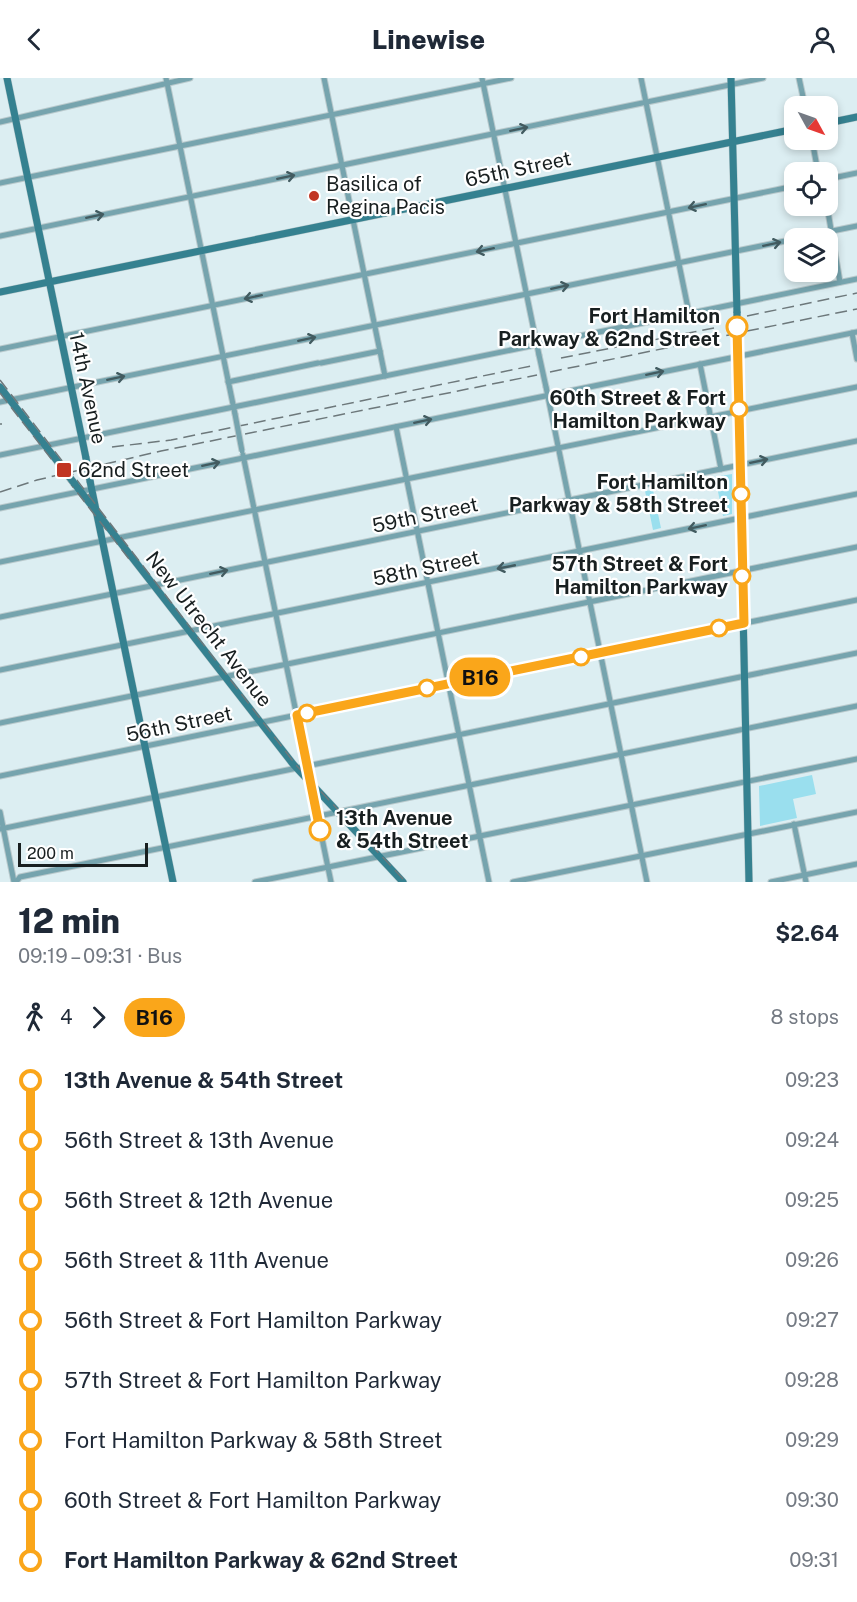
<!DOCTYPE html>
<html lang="en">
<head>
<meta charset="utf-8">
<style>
	:root { --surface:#fff; --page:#f2f2f3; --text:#1f2937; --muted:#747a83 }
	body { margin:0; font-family:"Public Sans",sans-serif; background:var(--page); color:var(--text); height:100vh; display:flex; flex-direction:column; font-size:22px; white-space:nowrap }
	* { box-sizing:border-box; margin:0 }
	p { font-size:20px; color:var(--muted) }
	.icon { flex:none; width:33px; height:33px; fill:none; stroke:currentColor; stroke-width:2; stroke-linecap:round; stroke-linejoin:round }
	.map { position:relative; height:804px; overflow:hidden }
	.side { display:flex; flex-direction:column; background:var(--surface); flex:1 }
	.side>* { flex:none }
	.badge { padding:0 12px; border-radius:20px; font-size:21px; line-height:39px }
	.needle { width:39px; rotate:130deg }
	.fabs { position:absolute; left:784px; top:18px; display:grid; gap:12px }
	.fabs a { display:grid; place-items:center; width:54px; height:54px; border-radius:12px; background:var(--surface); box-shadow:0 3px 9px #0003; font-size:30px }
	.scale { position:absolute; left:18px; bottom:15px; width:130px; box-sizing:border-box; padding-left:6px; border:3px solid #181f20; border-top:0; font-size:16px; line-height:21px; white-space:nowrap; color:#181f20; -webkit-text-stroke:4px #fff; paint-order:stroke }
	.map>.badge { position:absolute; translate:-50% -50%; box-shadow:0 0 0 3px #fff }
	.legs { display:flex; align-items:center; gap:9px; height:66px; padding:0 18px; font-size:20px }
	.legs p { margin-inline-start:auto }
	.summary { display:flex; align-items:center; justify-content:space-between; height:102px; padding:0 18px }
	h1 { font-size:33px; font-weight:800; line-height:45px }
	ul { padding:0 18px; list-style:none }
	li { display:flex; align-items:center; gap:21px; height:60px; font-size:22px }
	li i { display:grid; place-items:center; width:9px; height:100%; margin:0 8px; background:currentColor }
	li i::after { content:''; width:15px; height:15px; margin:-8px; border:4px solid; border-radius:50%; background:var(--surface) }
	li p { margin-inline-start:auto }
	li:first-child i { background:linear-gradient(#0000 50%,currentColor 0) }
	li:last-child i { background:linear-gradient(currentColor 50%,#0000 0) }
	header { display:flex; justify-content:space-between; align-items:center; height:78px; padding:0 18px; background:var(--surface); font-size:27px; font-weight:800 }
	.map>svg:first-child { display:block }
	.green { fill:#9adfee }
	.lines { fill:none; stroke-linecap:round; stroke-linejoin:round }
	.street-casing { stroke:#b9c9cc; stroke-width:7 }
	.secondary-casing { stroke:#b9c9cc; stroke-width:8 }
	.street { stroke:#76a4ae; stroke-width:5 }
	.secondary { stroke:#358190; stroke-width:7 }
	.rail { stroke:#6d787b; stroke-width:1.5; stroke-dasharray:12 6; stroke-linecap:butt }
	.street-bridge-casing { stroke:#b9c9cc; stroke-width:7; stroke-linecap:butt }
	.secondary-bridge-casing { stroke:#b9c9cc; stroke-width:8; stroke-linecap:butt }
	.street-bridge { stroke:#76a4ae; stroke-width:5 }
	.secondary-bridge { stroke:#358190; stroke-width:7 }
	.oneway { stroke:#425b60 }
	.line-1-casing { stroke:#fff; stroke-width:14 }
	.line-1 { stroke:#faa61a; stroke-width:9 }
	.poi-dot { fill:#c13523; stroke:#fff; stroke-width:2 }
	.stop-1-dot { fill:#fff; stroke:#faa61a; stroke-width:3 }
	.labels { text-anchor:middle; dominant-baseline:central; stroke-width:4.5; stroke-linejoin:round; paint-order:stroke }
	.street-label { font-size:20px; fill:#181f20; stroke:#fff }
	.poi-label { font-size:20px; fill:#181f20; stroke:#fff; text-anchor:start }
	.stop-label { font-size:20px; font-weight:bold; fill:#181f20; stroke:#fff; text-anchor:end }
</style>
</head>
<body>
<header><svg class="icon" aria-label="back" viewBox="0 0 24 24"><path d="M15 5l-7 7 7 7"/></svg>Linewise<svg class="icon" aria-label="person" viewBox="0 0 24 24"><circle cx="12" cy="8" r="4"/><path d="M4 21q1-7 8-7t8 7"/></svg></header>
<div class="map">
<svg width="857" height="804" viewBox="0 0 857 804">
	<rect width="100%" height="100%" fill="#dceef2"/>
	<g class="green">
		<polygon points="732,396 732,436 723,438 715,399"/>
		<polygon points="653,412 661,450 653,452 645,413"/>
		<polygon points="812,697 816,716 793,721 797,740 760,748 759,708"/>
	</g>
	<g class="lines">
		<defs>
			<g id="street">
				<polyline points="166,0 235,336"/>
				<polyline points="324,0 385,298"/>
				<polyline points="482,0 539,277"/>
				<polyline points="641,0 689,235"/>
				<polyline points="799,0 805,28"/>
				<polyline points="0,44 190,0"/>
				<polyline points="812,62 818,94"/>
				<polyline points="828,101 857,95"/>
				<polyline points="0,105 511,0"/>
				<polyline points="827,128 840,204"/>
				<polyline points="0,158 763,0"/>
				<polyline points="798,160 857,148"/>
				<polyline points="852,255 857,281"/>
				<polyline points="0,271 795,108"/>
				<polyline points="321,285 380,273"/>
				<polyline points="700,286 721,391"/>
				<polyline points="228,304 318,285"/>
				<polyline points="546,309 647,804"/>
				<polyline points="0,324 795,161"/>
				<polyline points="396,349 489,804"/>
				<polyline points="0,377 857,201"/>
				<polyline points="243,377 331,804"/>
				<polyline points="0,430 857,254"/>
				<polyline points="0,484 857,309"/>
				<polyline points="0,539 857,363"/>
				<polyline points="0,592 857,416"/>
				<polyline points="0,645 857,469"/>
				<polyline points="0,698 857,522"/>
				<polyline points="0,734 14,804"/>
				<polyline points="794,746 806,804"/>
				<polyline points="0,751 857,575"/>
				<polyline points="16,804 20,799 857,628"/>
				<polyline points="255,804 857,681"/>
				<polyline points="513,804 857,734"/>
				<polyline points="771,804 857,786"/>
			</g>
			<g id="secondary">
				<polyline points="7,0 86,380"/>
				<polyline points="731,0 737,235"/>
				<polyline points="828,45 857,39"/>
				<polyline points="0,214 795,51"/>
				<polyline points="737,260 749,804"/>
				<polyline points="0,309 61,388"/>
				<polyline points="90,403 173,804"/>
				<polyline points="74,405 293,686 403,804"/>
			</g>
		</defs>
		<use href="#street" class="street-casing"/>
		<use href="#secondary" class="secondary-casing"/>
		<use href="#street" class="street"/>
		<use href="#secondary" class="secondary"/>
		<g class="rail">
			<polyline points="747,238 857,215"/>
			<polyline points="747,253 857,231"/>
			<polyline points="561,280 714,250"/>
			<polyline points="550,294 729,257"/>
			<polyline points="0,302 296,687 406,804"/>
			<polyline points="0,315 129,481"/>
			<polyline points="0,346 2,346"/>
			<polyline points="112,369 171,362 536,287"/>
			<polyline points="0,414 37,402 161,373 537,297"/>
		</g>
		<defs>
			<g id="street-bridge">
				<polyline points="539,277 546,309"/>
				<polyline points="235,336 242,373"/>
			</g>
			<g id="secondary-bridge">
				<polyline points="737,235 737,260"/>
				<polyline points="86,380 90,403"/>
				<polyline points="61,388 74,405"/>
			</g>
		</defs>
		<use href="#street-bridge" class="street-bridge-casing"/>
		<use href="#secondary-bridge" class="secondary-bridge-casing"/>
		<use href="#street-bridge" class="street-bridge"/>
		<use href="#secondary-bridge" class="secondary-bridge"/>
	</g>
	<defs><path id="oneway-shaft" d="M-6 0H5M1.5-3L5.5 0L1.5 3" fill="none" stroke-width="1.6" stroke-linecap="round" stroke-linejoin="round" transform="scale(1.5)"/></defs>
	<g class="oneway">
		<use href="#oneway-shaft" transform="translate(519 51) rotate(-12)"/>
		<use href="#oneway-shaft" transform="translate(286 99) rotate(-12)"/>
		<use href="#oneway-shaft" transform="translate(697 128) rotate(168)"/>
		<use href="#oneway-shaft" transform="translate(95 138) rotate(-12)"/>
		<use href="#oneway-shaft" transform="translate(772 166) rotate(-12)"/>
		<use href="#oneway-shaft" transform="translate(485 172) rotate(168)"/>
		<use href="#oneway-shaft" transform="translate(560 209) rotate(-12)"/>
		<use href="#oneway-shaft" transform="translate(253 219) rotate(168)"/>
		<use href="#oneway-shaft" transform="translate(307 261) rotate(-12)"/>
		<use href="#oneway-shaft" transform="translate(655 295) rotate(-12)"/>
		<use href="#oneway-shaft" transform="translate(116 300) rotate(-12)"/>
		<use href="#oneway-shaft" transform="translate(423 343) rotate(-12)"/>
		<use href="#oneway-shaft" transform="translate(759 383) rotate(-12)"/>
		<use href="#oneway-shaft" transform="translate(211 386) rotate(-12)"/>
		<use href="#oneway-shaft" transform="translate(697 449) rotate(168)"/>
		<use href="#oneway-shaft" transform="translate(506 489) rotate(169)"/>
		<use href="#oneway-shaft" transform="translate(219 494) rotate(-12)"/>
	</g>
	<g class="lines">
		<defs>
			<polyline id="line-1" points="320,752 297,637 744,545 737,249"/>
		</defs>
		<use href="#line-1" class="line-1-casing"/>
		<use href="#line-1" class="line-1"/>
	</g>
	<g class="poi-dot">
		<circle cx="314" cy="118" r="6"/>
		<rect x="56" y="384" width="16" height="16" rx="3"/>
	</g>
	<g class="stop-1-dot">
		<circle cx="737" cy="249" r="10"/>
		<circle cx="739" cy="331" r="8"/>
		<circle cx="741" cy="416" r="8"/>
		<circle cx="742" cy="498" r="8"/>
		<circle cx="719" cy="550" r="8"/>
		<circle cx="581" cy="579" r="8"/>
		<circle cx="427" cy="610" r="8"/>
		<circle cx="307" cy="635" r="8"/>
		<circle cx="320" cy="752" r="10"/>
	</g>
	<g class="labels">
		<g class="street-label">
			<text transform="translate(518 91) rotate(-12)">65th Street</text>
			<text transform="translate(88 310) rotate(78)">14th Avenue</text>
			<text transform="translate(425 437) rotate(-12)">59th Street</text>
			<text transform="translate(426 490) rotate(-12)">58th Street</text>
			<text transform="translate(209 551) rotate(52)">New Utrecht Avenue</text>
			<text transform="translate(179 646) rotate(-12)">56th Street</text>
		</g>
		<g class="poi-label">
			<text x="326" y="106">Basilica of<tspan x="326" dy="23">Regina Pacis</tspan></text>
			<text x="78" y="392">62nd Street</text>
		</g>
		<g class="stop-label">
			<text x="720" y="238">Fort Hamilton<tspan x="720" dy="23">Parkway &amp; 62nd Street</tspan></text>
			<text x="726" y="320">60th Street &amp; Fort<tspan x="726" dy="23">Hamilton Parkway</tspan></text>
			<text x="728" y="404">Fort Hamilton<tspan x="728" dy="23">Parkway &amp; 58th Street</tspan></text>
			<text x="728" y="486">57th Street &amp; Fort<tspan x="728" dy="23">Hamilton Parkway</tspan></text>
			<text x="336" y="740" text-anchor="start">13th Avenue<tspan x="336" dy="23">&amp; 54th Street</tspan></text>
		</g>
	</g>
</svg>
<div class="fabs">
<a><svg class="needle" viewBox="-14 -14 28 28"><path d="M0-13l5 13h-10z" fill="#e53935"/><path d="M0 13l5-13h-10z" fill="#747a83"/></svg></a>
<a><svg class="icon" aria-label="locate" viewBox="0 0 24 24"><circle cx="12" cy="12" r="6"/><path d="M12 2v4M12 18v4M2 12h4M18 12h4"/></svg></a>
<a><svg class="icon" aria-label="layers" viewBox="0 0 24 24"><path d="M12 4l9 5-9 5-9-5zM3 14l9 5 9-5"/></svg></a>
</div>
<div class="scale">200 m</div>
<b class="badge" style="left:480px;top:599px;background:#faa61a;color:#111">B16</b>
</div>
<section class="side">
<div class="summary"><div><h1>12 min</h1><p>09:19 – 09:31 · Bus</p></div><b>$2.64</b></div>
<div class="legs"><svg class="icon" aria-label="walk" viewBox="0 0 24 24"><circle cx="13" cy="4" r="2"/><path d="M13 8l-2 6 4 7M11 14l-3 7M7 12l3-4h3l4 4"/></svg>4<svg class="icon" aria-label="forward" viewBox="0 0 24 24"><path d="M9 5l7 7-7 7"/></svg><b class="badge" style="background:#faa61a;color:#111">B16</b><p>8 stops</p></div>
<ul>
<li><i style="color:#faa61a"></i><b>13th Avenue &amp; 54th Street</b><p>09:23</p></li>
<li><i style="color:#faa61a"></i><span>56th Street &amp; 13th Avenue</span><p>09:24</p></li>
<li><i style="color:#faa61a"></i><span>56th Street &amp; 12th Avenue</span><p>09:25</p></li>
<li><i style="color:#faa61a"></i><span>56th Street &amp; 11th Avenue</span><p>09:26</p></li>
<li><i style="color:#faa61a"></i><span>56th Street &amp; Fort Hamilton Parkway</span><p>09:27</p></li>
<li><i style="color:#faa61a"></i><span>57th Street &amp; Fort Hamilton Parkway</span><p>09:28</p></li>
<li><i style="color:#faa61a"></i><span>Fort Hamilton Parkway &amp; 58th Street</span><p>09:29</p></li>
<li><i style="color:#faa61a"></i><span>60th Street &amp; Fort Hamilton Parkway</span><p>09:30</p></li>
<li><i style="color:#faa61a"></i><b>Fort Hamilton Parkway &amp; 62nd Street</b><p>09:31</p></li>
</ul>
</section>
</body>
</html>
